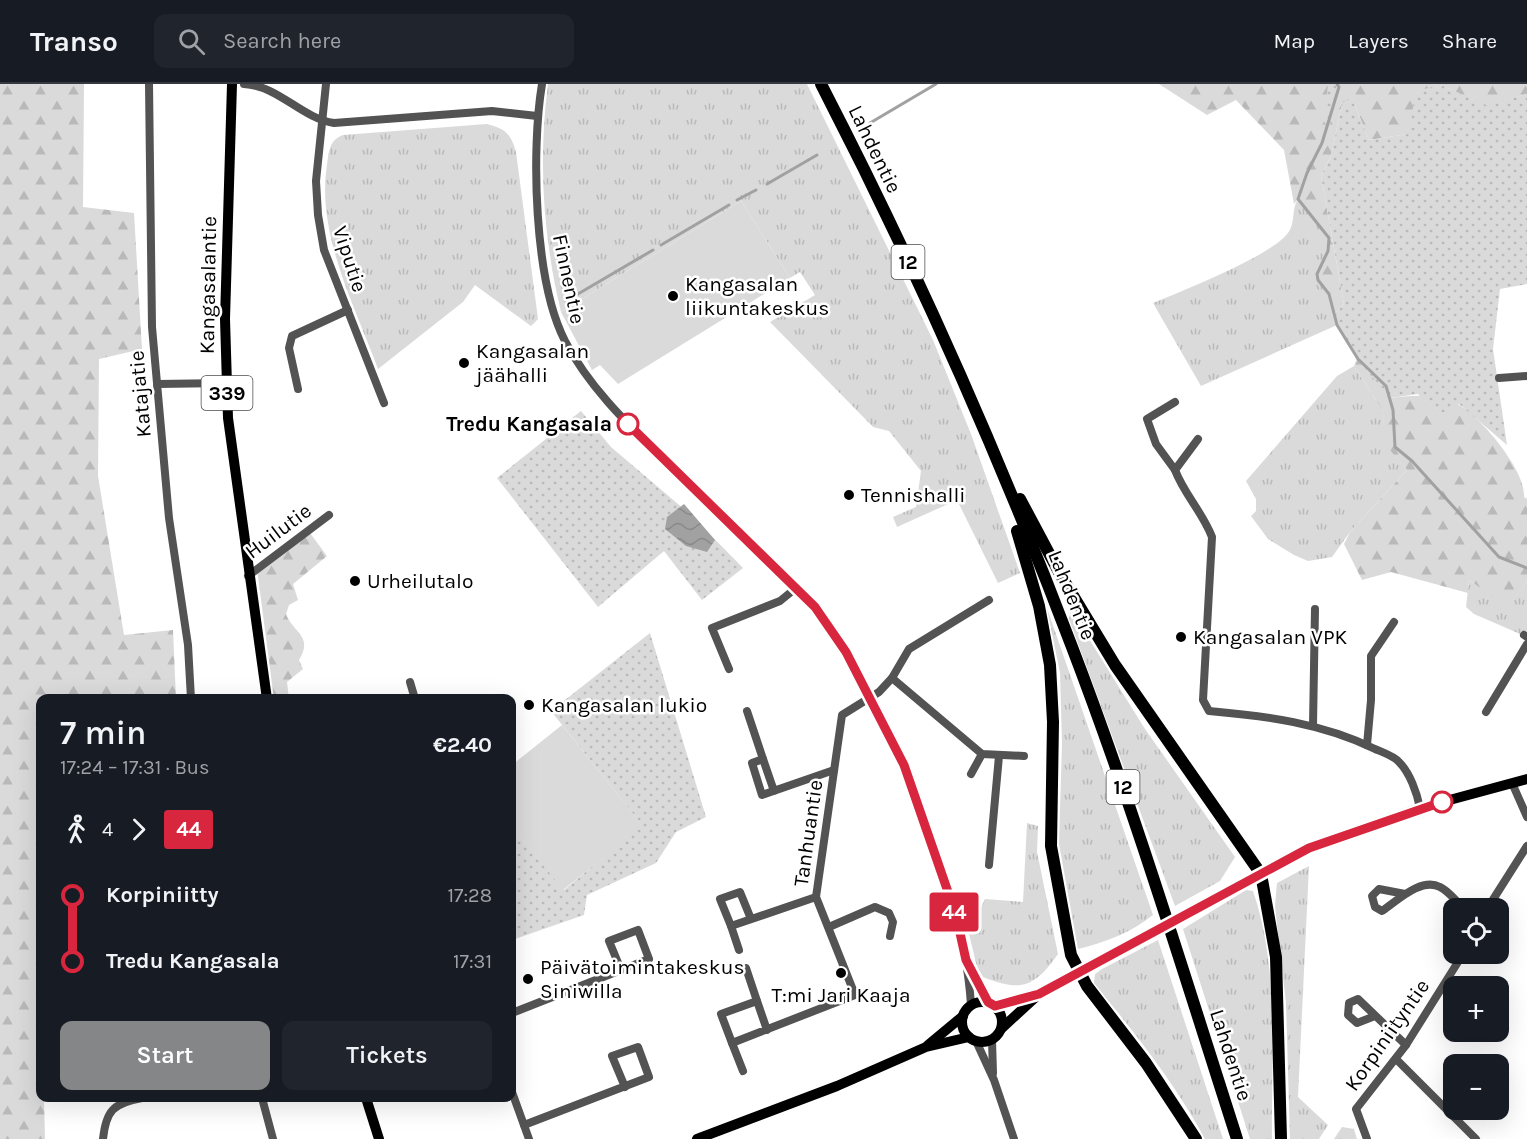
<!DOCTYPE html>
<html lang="en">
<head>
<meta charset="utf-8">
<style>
	:root { --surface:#171b24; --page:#20242c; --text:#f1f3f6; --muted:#9ea1a6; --line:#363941; --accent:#858687 }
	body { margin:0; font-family:Karla,sans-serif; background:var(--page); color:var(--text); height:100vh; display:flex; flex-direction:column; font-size:22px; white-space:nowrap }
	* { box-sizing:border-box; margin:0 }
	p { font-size:20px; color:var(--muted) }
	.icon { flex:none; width:33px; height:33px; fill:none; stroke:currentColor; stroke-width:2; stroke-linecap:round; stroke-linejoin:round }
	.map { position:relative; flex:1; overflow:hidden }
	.panel { position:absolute; left:36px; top:610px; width:480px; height:408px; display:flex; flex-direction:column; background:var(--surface); border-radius:12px; box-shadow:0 6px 24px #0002 }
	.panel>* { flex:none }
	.badge { padding:0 12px; border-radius:4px; font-size:21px; line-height:39px }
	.controls { position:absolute; left:1443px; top:814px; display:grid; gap:12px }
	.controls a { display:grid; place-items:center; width:66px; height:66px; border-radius:12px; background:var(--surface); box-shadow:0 6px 24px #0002; font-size:30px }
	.map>.badge { position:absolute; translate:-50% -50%; box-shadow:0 0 0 3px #fff }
	.legs { display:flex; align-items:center; gap:9px; height:66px; padding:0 24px; font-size:20px }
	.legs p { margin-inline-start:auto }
	.overview { display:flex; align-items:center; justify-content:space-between; height:102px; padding:0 24px }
	h1 { font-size:33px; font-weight:600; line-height:45px }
	.action { display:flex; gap:12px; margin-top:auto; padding:12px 24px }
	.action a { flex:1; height:69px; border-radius:12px; background:var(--accent); color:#fff; font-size:24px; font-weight:600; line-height:69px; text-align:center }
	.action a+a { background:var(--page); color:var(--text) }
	ul { padding:0 24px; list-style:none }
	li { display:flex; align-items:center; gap:21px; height:66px; font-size:22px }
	li i { display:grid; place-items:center; width:9px; height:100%; margin:0 8px; background:currentColor }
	li i::after { content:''; width:15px; height:15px; margin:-8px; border:4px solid; border-radius:50%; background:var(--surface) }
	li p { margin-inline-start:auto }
	li:first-child i { background:linear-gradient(#0000 50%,currentColor 0) }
	li:last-child i { background:linear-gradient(currentColor 50%,#0000 0) }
	header { display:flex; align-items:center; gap:36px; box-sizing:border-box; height:84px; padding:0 30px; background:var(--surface); border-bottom:2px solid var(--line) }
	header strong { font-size:28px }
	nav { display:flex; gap:33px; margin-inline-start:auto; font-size:21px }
	.search { width:420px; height:54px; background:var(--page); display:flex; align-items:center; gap:15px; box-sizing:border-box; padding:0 21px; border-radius:12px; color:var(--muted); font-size:22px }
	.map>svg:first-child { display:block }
	.grass { fill:url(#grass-tufts) }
	.forest { fill:url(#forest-firs) }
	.park { fill:url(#park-dots) }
	.pitch { fill:#dadada }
	.water { fill:url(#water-waves) }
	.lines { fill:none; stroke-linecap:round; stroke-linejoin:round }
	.stream { stroke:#a1a1a1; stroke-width:3 }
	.minor { stroke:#535353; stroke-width:8 }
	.major { stroke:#000; stroke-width:10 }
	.highway { stroke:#000; stroke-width:12 }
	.line-1-casing { stroke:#fff; stroke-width:14 }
	.line-1 { stroke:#d7263d; stroke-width:9 }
	.poi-dot { fill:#000; stroke:#fff; stroke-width:2 }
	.stop-1-dot { fill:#fff; stroke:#d7263d; stroke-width:3 }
	.labels { text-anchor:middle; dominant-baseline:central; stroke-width:5; stroke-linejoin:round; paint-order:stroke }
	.shield { fill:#fff; stroke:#4c4c4c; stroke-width:1.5 }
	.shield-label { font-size:20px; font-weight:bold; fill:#000 }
	.street-label { font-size:21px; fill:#000; stroke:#fff }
	.poi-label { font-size:21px; fill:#000; stroke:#fff; text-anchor:start }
	.stop-label { font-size:21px; font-weight:bold; fill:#000; stroke:#fff; text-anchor:end }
</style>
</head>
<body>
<header>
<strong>Transo</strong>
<div class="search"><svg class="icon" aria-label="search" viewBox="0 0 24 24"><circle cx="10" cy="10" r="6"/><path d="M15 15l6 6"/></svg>Search here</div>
<nav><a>Map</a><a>Layers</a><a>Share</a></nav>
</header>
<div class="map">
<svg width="1527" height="1055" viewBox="0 0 1527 1055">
	<defs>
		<pattern id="grass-tufts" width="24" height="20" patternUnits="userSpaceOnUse" patternTransform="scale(1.5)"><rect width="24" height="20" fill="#dadada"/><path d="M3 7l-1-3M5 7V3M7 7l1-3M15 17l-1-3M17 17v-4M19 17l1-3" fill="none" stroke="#b9b9b9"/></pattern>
		<pattern id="forest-firs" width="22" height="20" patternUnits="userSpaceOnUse" patternTransform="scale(1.5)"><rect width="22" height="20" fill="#dadada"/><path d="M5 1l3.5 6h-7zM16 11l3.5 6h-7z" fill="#b9b9b9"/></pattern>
		<pattern id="park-dots" width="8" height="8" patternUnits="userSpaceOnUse" patternTransform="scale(1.5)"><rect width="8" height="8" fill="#dadada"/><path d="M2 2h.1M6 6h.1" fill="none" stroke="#b9b9b9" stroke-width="1.8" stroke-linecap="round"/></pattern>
		<pattern id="water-waves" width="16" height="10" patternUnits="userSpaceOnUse" patternTransform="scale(1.5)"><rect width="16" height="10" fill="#a1a1a1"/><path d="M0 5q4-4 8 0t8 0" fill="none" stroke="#898989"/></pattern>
	</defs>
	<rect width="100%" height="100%" fill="#fff"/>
	<g class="grass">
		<path d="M548 0H807L933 256 971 350 1020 489 998 499 957 416 897 443 893 433 916 423 921 387 889 347 873 343 770 238 815 211 800 188 790 194 741 117 561 228C543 153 538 77 548 0Z"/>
		<path d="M487 40C506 45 511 50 516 68L538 235 531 242 475 201 463 218 378 285C355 222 316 150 327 81 329 68 329 56 343 51Z"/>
		<path d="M1298 115 1329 154 1328 167 1317 190 1318 196 1329 210 1337 241 1201 302 1153 219C1182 207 1271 172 1288 149 1296 138 1291 125 1298 115Z"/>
		<polygon points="1354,282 1383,327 1385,359 1407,386 1350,448 1332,473 1308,477 1294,471 1268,455 1251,432 1256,427 1256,415 1246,397 1337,292"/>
		<polygon points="1469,496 1508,522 1527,498 1527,553 1474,530 1466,523"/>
		<path d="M1047 524 1153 831C1132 848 1104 859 1078 865L1059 760 1062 659 1060 589Z"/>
		<polygon points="1071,526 1145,645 1235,773 1220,797 1175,822 1069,535"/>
		<path d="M1027 739 1038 742 1037 768 1058 870C1034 904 1021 908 983 893L977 883 969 850 985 815 1023 818Z"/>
		<polygon points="1309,782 1298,1013 1328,1041 1319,1055 1290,1055 1286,919 1275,822 1277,799"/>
		<path d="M1246 806 1253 807C1280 886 1271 973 1272 1055H1250L1183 845Z"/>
		<path d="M1158 856 1223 1055H1205C1175 999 1134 948 1094 899L1095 890 1102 885Z"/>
		<polygon points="1342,1043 1354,1045 1357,1055 1334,1055"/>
	</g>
	<g class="forest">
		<polygon points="0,0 84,0 83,123 134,129 142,265 99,275 98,392 124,551 173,546 176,615 40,615 40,1014 44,1014 45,1055 0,1055"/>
		<polygon points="1159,0 1527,0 1527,10 1486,22 1441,1 1408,50 1369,56 1355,21 1342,19 1331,72 1321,92 1344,220 1334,230 1329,210 1318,196 1317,190 1328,167 1329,154 1298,115 1294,120 1284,66 1236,16 1207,31"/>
		<path d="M1358 272 1390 314C1412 311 1439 309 1459 321 1481 333 1527 388 1524 413L1527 415V498L1508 523 1469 496 1468 509 1391 488 1362 496 1344 460 1350 448 1407 386 1384 359 1383 327 1354 282Z"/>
		<path d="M310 449 327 472 293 500 298 516 289 521 286 530C293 549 314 552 299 576L303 585 287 598 289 615H274L257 485Z"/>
	</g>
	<g class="park">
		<polygon points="1328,0 1337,0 1330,41 1324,39"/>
		<path d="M1441 1 1486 21 1527 10V200L1500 205 1493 265 1507 361 1459 320 1437 332 1418 310 1390 314C1371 290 1341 261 1334 230L1344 220 1321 92 1331 72 1342 19 1350 14 1355 21 1369 56 1408 50 1416 7Z"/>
		<polygon points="581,327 611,363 692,432 743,484 702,516 664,467 598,523 497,394"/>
		<polygon points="650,549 706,733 676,748 656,779 587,811 584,831 512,856 512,742 564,806 642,741 551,627"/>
	</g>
	<g class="pitch">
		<polygon points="741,117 790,194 618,300 600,281 592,286 561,228"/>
		<polygon points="562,641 643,742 563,806 512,742 512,681"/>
	</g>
	<polygon class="water" points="684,420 715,456 707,468 686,462 665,445 667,433"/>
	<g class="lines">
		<g class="stream">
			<polyline points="1337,0 1339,3 1322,59 1307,89 1298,115 1329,154 1328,167 1317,190 1318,196 1329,210 1337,241 1358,275 1386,302 1393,326 1395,363 1412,377 1499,473 1527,484"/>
			<polyline points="870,39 936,0"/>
			<polyline points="767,100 817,71"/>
			<polyline points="737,116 756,106"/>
			<polyline points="661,161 729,121"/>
			<polyline points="566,217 653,166"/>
		</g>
		<g class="minor">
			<polyline points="149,0 152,243 169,434 188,561 191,615"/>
			<path d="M244 0C279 2 301 34 334 39L492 27 537 32"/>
			<polyline points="326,0 316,97 318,131 324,166 384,319"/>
			<path d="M542 0C531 66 534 197 565 257 591 307 635 347 674 386 698 410 721 435 746 458 769 480 794 500 815 524 840 552 857 586 873 619 916 706 965 824 971 921"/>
			<polyline points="1499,294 1527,292"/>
			<polyline points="157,300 226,299"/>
			<polyline points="298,305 289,264 292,252 348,226"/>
			<polyline points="1175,318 1147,335 1156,360 1175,386"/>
			<path d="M1198 355 1175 386C1184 410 1203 429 1212 453L1203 616 1209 627C1266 632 1322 639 1375 665 1382 668 1394 672 1399 678 1410 689 1417 709 1420 724"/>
			<polyline points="248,492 329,431"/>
			<polyline points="1524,551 1527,553"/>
			<polyline points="729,585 712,544 780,517 796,504"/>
			<polyline points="892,594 982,670 1024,672"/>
			<polyline points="410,598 415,615"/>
			<polyline points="747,627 763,675"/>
			<polyline points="1486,628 1527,560"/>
			<polyline points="1313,641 1315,525"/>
			<polyline points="1367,661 1371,616 1371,572 1394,538"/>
			<polyline points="971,690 982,670"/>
			<polyline points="1512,699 1527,733"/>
			<polyline points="774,707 763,675 752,679 762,711 834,686"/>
			<polyline points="989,781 999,672"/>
			<path d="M1405 810 1379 805 1372 812 1375 823 1382 827C1397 817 1421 793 1440 803 1449 807 1457 819 1465 825"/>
			<polyline points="1487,825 1527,762"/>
			<polyline points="751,835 740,808 720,815 731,842 816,813"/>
			<polyline points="731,842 739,866"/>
			<polyline points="829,843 875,823 889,829 893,838 890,852"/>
			<polyline points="969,882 988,918"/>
			<polyline points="746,884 757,917"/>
			<polyline points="512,929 649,875 638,846 609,857 621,886"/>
			<polyline points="1375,932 1357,939 1348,931 1349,919 1358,915 1406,961"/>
			<polyline points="767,946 757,917 721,930 732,959 855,911 816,813 842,631 879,608 892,594 909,565 989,516"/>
			<polyline points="992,956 993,989"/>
			<polyline points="976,957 994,996 1014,1055"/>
			<polyline points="732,959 743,987"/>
			<polyline points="1396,975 1476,1055"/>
			<polyline points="512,1008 529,1055"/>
			<polyline points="262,1014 273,1055"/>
			<polyline points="524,1041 649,993 638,963 612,972 625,1003"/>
			<path d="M103 1055C106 1027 113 1019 142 1014"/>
			<polyline points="1367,1055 1356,1025 1406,961 1463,870"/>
		</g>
		<g class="major">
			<polyline points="232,0 225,235 228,334 267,615"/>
			<circle cx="982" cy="938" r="20"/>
			<polyline points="995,922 1036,911"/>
			<polyline points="1002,944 1039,910 1309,764 1420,724 1527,695"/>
			<polyline points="928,961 963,932"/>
			<polyline points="366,1014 379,1055"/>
			<polyline points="697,1055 837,1002 926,963 969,953"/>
		</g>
		<g class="highway">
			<path d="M821 0C915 182 999 371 1072 563 1134 725 1184 890 1237 1055"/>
			<polyline points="1020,415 1060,490 1115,581 1261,790 1276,873 1281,1055"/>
			<polyline points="1017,447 1039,522 1050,581 1053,638 1051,762 1071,871 1087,902 1146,979 1196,1055"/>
		</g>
	</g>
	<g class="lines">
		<defs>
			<polyline id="line-1" points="628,340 815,523 846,568 904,681 956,831 966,876 988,918 995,922 1039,910 1309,764 1442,718"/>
		</defs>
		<use href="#line-1" class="line-1-casing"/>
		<use href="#line-1" class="line-1"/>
	</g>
	<g class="poi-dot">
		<circle cx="673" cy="212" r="6"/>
		<circle cx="464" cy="279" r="6"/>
		<circle cx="849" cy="411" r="6"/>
		<circle cx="355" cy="497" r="6"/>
		<circle cx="1181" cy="553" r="6"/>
		<circle cx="529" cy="621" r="6"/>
		<circle cx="841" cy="889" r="6"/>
		<circle cx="528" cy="895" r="6"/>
	</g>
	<g class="stop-1-dot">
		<circle cx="628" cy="340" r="10"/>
		<circle cx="1442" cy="718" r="10"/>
	</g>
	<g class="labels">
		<g class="shield">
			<rect x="891.5" y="161" width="33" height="34" rx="4.5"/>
			<rect x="201.5" y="292" width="51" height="34" rx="4.5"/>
			<rect x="1106.5" y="686" width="33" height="34" rx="4.5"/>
		</g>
		<g class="shield-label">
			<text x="908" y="178">12</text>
			<text x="227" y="309">339</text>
			<text x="1123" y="703">12</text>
		</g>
		<g class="street-label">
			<text transform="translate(875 65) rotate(64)">Lahdentie</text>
			<text transform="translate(350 175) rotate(72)">Viputie</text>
			<text transform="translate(569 195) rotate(78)">Finnentie</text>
			<text transform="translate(208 201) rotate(-89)">Kangasalantie</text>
			<text transform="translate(140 310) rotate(-95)">Katajatie</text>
			<text transform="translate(278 447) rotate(-37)">Huilutie</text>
			<text transform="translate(1072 511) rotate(68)">Lahdentie</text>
			<text transform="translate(808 749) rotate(-82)">Tanhuantie</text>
			<text transform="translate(1387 951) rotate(-55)">Korpiniityntie</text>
			<text transform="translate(1231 971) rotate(72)">Lahdentie</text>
		</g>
		<g class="poi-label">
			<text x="685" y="200">Kangasalan<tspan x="685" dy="24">liikuntakeskus</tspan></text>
			<text x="476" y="267">Kangasalan<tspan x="476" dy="24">jäähalli</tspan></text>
			<text x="861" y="411">Tennishalli</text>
			<text x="367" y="497">Urheilutalo</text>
			<text x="1193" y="553">Kangasalan VPK</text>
			<text x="541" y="621">Kangasalan lukio</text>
			<text x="540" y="883">Päivätoimintakeskus<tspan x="540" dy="24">Siniwilla</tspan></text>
			<text x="841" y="911" text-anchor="middle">T:mi Jari Kaaja</text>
		</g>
		<g class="stop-label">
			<text x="612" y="340">Tredu Kangasala</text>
		</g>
	</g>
</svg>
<div class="controls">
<a><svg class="icon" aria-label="locate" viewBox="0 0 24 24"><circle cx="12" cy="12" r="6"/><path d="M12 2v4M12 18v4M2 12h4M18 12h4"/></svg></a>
<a>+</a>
<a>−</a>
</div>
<b class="badge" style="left:954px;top:828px;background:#d7263d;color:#fff">44</b>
<section class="panel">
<div class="overview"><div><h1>7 min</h1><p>17:24 – 17:31 · Bus</p></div><b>€2.40</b></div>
<div class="legs"><svg class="icon" aria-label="walk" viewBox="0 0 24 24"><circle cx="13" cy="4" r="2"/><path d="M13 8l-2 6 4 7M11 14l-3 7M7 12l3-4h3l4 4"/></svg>4<svg class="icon" aria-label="forward" viewBox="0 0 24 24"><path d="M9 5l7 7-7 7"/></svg><b class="badge" style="background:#d7263d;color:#fff">44</b></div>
<ul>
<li><i style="color:#d7263d"></i><b>Korpiniitty</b><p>17:28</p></li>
<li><i style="color:#d7263d"></i><b>Tredu Kangasala</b><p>17:31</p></li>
</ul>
<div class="action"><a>Start</a><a>Tickets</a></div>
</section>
</div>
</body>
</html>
